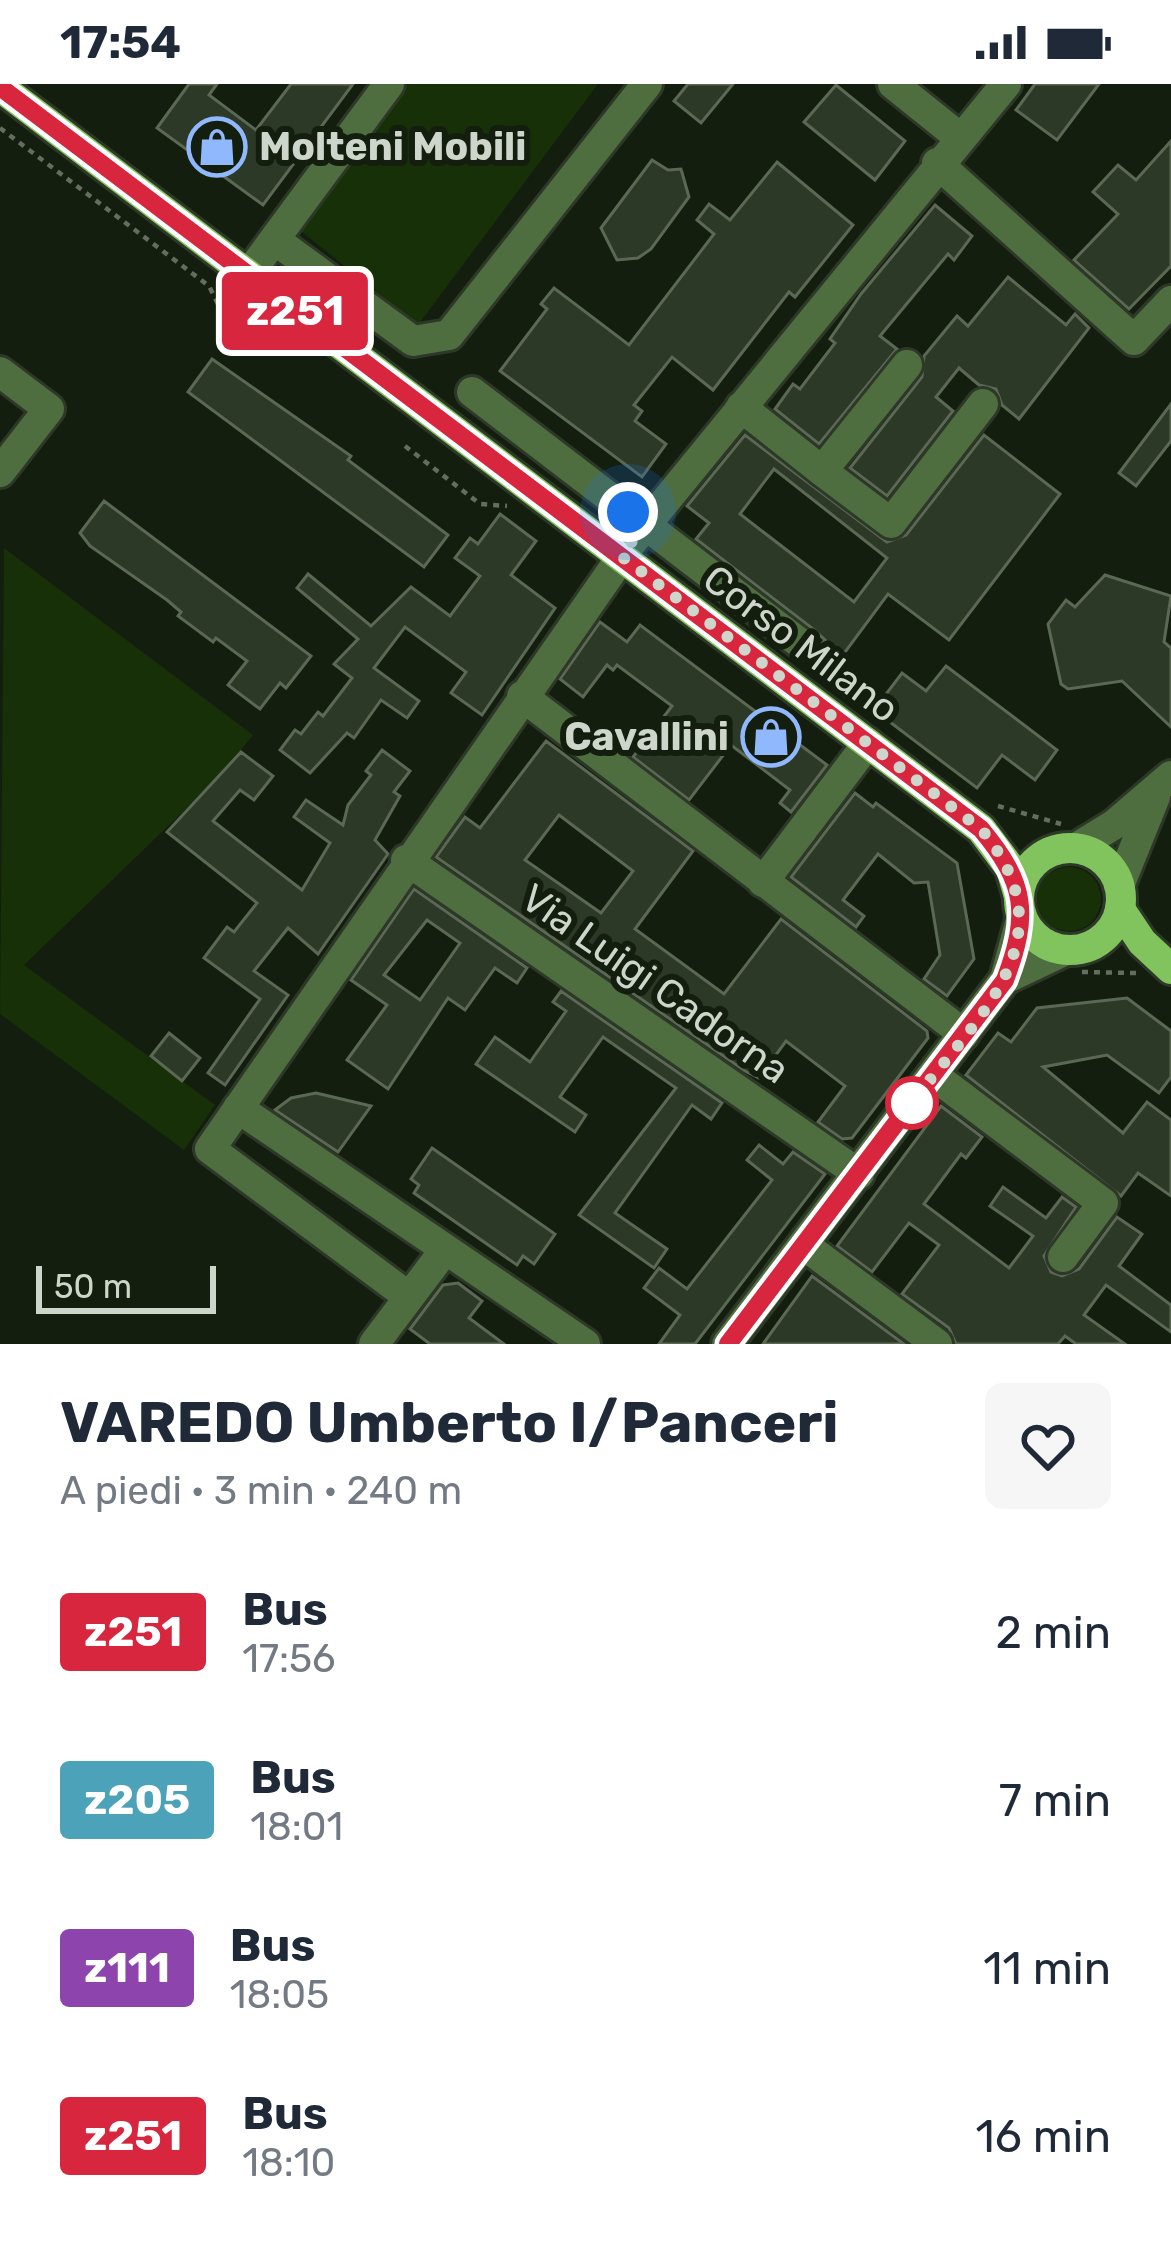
<!DOCTYPE html>
<html lang="it">
<head>
<meta charset="utf-8">
<style>
	:root { --surface:#fff; --page:#f6f6f7; --text:#1f2937; --muted:#747a83 }
	body { margin:0; font-family:Rubik,sans-serif; background:var(--page); color:var(--text); height:100vh; display:flex; flex-direction:column; font-size:45px; white-space:nowrap }
	* { box-sizing:border-box; margin:0 }
	p { font-size:39px; color:var(--muted) }
	.icon { flex:none; width:66px; height:66px; fill:none; stroke:currentColor; stroke-width:2; stroke-linecap:round; stroke-linejoin:round }
	.map { position:relative; height:1260px; overflow:hidden }
	.side { display:flex; flex-direction:column; background:var(--surface); flex:1 }
	.side>* { flex:none }
	.badge { padding:0 24px; border-radius:9px; font-size:42px; line-height:78px }
	.scale { position:absolute; left:36px; bottom:30px; width:180px; box-sizing:border-box; padding-left:12px; border:6px solid #ced6cb; border-top:0; font-size:33px; line-height:42px; white-space:nowrap; color:#ced6cb; -webkit-text-stroke:9px #131e0e; paint-order:stroke }
	.you { position:absolute; width:60px; height:60px; margin:-30px; border:9px solid #fff; border-radius:50%; background:#1a73e8; box-shadow:0 0 0 18px #1a73e833 }
	.map>.badge { position:absolute; translate:-50% -50%; box-shadow:0 0 0 6px #fff }
	.round { display:grid; place-items:center; flex:none; width:126px; height:126px; border-radius:18px; background:var(--page) }
	.overview { display:flex; align-items:center; justify-content:space-between; height:204px; padding:0 60px }
	h1 { font-size:57px; font-weight:700; line-height:90px }
	ul { padding:0; list-style:none }
	li { display:flex; align-items:center; gap:36px; height:168px; padding:0 60px }
	li div { flex:1 }
	li b { display:block; font-size:45px }
	li em { font-style:normal }
	li .badge { min-width:132px; font-weight:700; text-align:center }
	.status { display:flex; justify-content:space-between; align-items:center; height:84px; padding:0 60px; background:var(--surface); direction:ltr }
	.status svg { height:33px; fill:currentColor }
	.map>svg:first-child { display:block }
	.green { fill:#173007 }
	.building { fill:#2d3927; stroke:#5b6854; stroke-width:3; fill-rule:evenodd }
	.lines { fill:none; stroke-linecap:round; stroke-linejoin:round }
	.minor-casing { stroke:#2d3828; stroke-width:36 }
	.major-casing { stroke:#2d3828; stroke-width:36 }
	.path { stroke:#646d60; stroke-width:4.5; stroke-dasharray:6 6; stroke-linecap:butt }
	.minor { stroke:#4f6e3f; stroke-width:30 }
	.major { stroke:#81c45d; stroke-width:30 }
	.line-casing { stroke:#fff; stroke-width:27 }
	.line { stroke:#d7263d; stroke-width:18 }
	.walk { stroke:#ced6cb; stroke-width:12; stroke-dasharray:0 21.6 }
	.stop-dot { fill:#fff; stroke:#d7263d; stroke-width:6 }
	.labels { text-anchor:middle; dominant-baseline:central; stroke-width:12; stroke-linejoin:round; paint-order:stroke }
	.poi-label { font-size:39px; font-weight:bold; fill:#ced6cb; stroke:#131e0e; text-anchor:start }
	.street-label { font-size:39px; fill:#ced6cb; stroke:#131e0e }
</style>
</head>
<body>
<div class="status"><b>17:54</b><svg viewBox="0 0 49 12"><path d="M0 12V9h3v3zM5 12V6h3v6zM10 12V3h3v9zM15 12V0h3v12zM26 1h20v11H26zM47 4h2v5h-2z"/></svg></div>
<div class="map">
<svg width="1171" height="1260" viewBox="0 0 1171 1260">
	<rect width="100%" height="100%" fill="#131e0e"/>
	<g class="green">
		<polygon points="403,0 598,0 418,241 297,144"/>
		<polygon points="4,464 253,651 220,692 24,881 215,1021 184,1066 0,930"/>
		<circle cx="1069" cy="815" r="32"/>
	</g>
	<g class="building">
		<polygon points="189,0 217,0 209,11 256,46 291,0 353,0 263,121 157,44"/>
		<polygon points="688,0 733,0 701,39 674,17"/>
		<polygon points="1035,0 1099,0 1057,56 1016,26"/>
		<polygon points="836,1 905,57 875,96 804,38"/>
		<polygon points="1171,57 1171,182 1129,225 1074,176 1118,130 1093,108 1118,81 1136,96"/>
		<polygon points="652,76 668,86 681,85 689,113 651,165 638,174 617,176 601,144"/>
		<polygon points="777,78 853,141 795,213 789,208 713,306 672,273 634,321 642,327 635,337 666,360 642,393 500,287 547,225 541,220 554,204 629,261 714,150 697,136 709,120 730,136"/>
		<polygon points="935,121 972,152 954,176 948,170 880,252 897,265 819,360 775,325 793,300 800,305 835,259 830,255 861,210"/>
		<polygon points="1008,193 1066,241 1075,230 1089,244 1019,335 1002,321 996,305 979,301 959,284 936,313 953,327 887,412 850,384 922,293 924,272 957,232 968,242"/>
		<polygon points="212,275 351,372 348,376 448,451 424,483 188,308"/>
		<polygon points="1171,320 1171,357 1136,402 1119,389"/>
		<path d="M745 351 887 458 906 451 984 351 1060 410 949 556 888 510 840 575 821 561 825 556 813 545 696 455 709 439 687 422ZM774 385 887 474 854 518 740 430Z"/>
		<polygon points="104,417 311,572 286,604 280,599 260,625 228,601 247,577 216,554 213,558 178,532 181,528 167,516 90,462 80,449"/>
		<polygon points="500,430 536,457 511,491 555,524 482,631 451,609 466,588 405,543 374,584 419,617 407,634 381,616 354,654 347,649 310,689 280,666 295,646 301,650 318,628 323,632 352,594 334,580 358,555 297,504 308,490 371,542 411,503 450,532 480,492 455,474 470,454 478,460"/>
		<polygon points="1105,491 1171,512 1164,558 1171,564 1171,643 1122,597 1068,605 1061,600 1048,540 1066,516 1075,523"/>
		<polygon points="600,538 627,558 640,541 827,681 791,728 780,719 790,706 731,661 689,716 633,673 672,622 617,581 613,586 607,581 583,613 560,595"/>
		<polygon points="946,582 1057,666 1035,696 1002,671 977,704 874,626 902,589 926,607"/>
		<path d="M546 657 693 767 635 845 724 910 781 835 927 947 928 954 852 1054 842 1055 818 1038 845 1002 786 957 759 994 745 987 436 773 465 733 480 744ZM559 731 633 787 601 829 525 776Z"/>
		<polygon points="382,666 410,687 394,708 400,712 375,756 388,770 318,870 288,844 254,887 288,911 225,1001 208,989 260,915 204,874 227,843 234,848 257,819 167,748 241,668 273,692 254,716 240,706 213,737 302,806 330,759 294,733 306,716 343,741 348,721 371,691 366,687"/>
		<polygon points="855,709 873,723 876,719 957,779 974,875 947,912 924,895 940,871 928,798 914,799 878,770 843,816 864,832 856,843 791,793"/>
		<path d="M414 805 527 884 517 899 495 884 465 926 448 914 388 1005 347 976 387 921 351 896ZM427 836 460 859 420 916 384 891Z"/>
		<polygon points="561,907 722,1019 711,1035 692,1021 615,1129 667,1165 654,1184 579,1131 676,1004 603,953 560,1013 586,1031 575,1048 476,980 495,953 530,978 566,927 553,918"/>
		<polygon points="1127,914 1171,947 1171,993 1159,1009 1107,971 1043,983 1123,1049 1147,1018 1171,1036 1171,1112 1138,1089 1121,1112 966,991 998,949 1011,958 1037,924"/>
		<polygon points="169,949 200,974 182,997 151,972"/>
		<polygon points="316,1009 371,1022 338,1068 275,1026 291,1014"/>
		<polygon points="941,1022 982,1053 966,1074 961,1070 924,1120 1009,1184 1033,1152 990,1122 1003,1103 1046,1134 1062,1113 1076,1123 1044,1172 1051,1188 1062,1192 1079,1185 1117,1133 1142,1150 1119,1182 1171,1221 1171,1248 1106,1201 1084,1231 1125,1260 1076,1260 1065,1252 1058,1260 956,1260 949,1244 902,1210 939,1161 909,1139 872,1188 837,1162"/>
		<polygon points="759,1061 783,1080 793,1068 825,1090 695,1260 659,1260 680,1231 644,1204 659,1184 687,1205 772,1096 747,1076"/>
		<polygon points="432,1064 555,1150 534,1180 523,1172 517,1181 414,1109 419,1101 411,1095"/>
		<polygon points="812,1192 904,1260 763,1260"/>
		<polygon points="458,1199 482,1217 469,1234 504,1260 430,1260 410,1245 443,1201"/>
	</g>
	<g class="lines">
		<defs>
			<g id="minor">
				<polyline points="893,0 959,53"/>
				<polyline points="937,79 1134,256 1171,217"/>
				<polyline points="275,156 413,257 449,251 647,0"/>
				<polyline points="248,191 389,0"/>
				<polyline points="0,288 49,325 0,388"/>
				<polyline points="472,308 801,560"/>
				<polyline points="741,323 822,387 907,281"/>
				<polyline points="822,387 891,439 983,320"/>
				<polyline points="522,612 964,950"/>
				<polyline points="1076,764 1115,740 1171,692"/>
				<polyline points="406,776 859,1090"/>
				<polyline points="763,798 868,659"/>
				<polyline points="1119,802 1155,713"/>
				<polyline points="1005,895 1066,866"/>
				<polyline points="933,991 1103,1119 1063,1173"/>
				<polyline points="238,1024 585,1260"/>
				<polyline points="804,1161 937,1260"/>
				<polyline points="409,1213 210,1065 632,458 1006,0"/>
				<polyline points="374,1260 444,1167"/>
				<polyline points="727,1260 1005,895 1022,832"/>
			</g>
			<g id="major">
				<polyline points="0,3 981,745 1011,785 1019,813"/>
				<circle cx="1070" cy="815" r="51"/>
				<polyline points="1120,825 1142,858 1171,885"/>
			</g>
		</defs>
		<use href="#minor" class="minor-casing"/>
		<use href="#major" class="major-casing"/>
		<g class="path">
			<polyline points="0,44 209,202 219,222"/>
			<polyline points="405,362 480,420 507,422"/>
			<polyline points="998,722 1061,740"/>
			<polyline points="1082,888 1136,889"/>
		</g>
		<use href="#minor" class="minor"/>
		<use href="#major" class="major"/>
	</g>
	<g class="lines">
		<defs>
			<path id="line" d="M0 3 981 745C1026 799 1030 830 1005 896L728 1260"/>
		</defs>
		<use href="#line" class="line-casing"/>
		<use href="#line" class="line"/>
		<path class="walk" d="M628 428 645 440 621 472 981 745C1074 856 976 933 908 1024L912 1019"/>
	</g>
	<defs>
		<symbol id="shop-ring" viewBox="-11 -11 22 22"><circle r="9.5" fill="#131e0e" stroke="#90b8fd" stroke-width="1.5"/><path d="M-5-2.5h2.3a2.7 3.5 0 0 1 5.4 0H5L5.5 6h-11ZM-1.5-2.5h3a1.5 2.3 0 0 0-3 0Z" fill="#90b8fd"/></symbol>
	</defs>
	<g fill-rule="evenodd">
		<use href="#shop-ring" x="184" y="30" width="66" height="66"/>
		<use href="#shop-ring" x="738" y="620" width="66" height="66"/>
	</g>
	<circle class="stop-dot" cx="912" cy="1019" r="24"/>
	<g class="labels">
		<g class="poi-label">
			<text x="259" y="63">Molteni Mobili</text>
			<text x="729" y="653" text-anchor="end">Cavallini</text>
		</g>
		<g class="street-label">
			<text transform="translate(801 560) rotate(37)">Corso Milano</text>
			<text transform="translate(655 900) rotate(35)">Via Luigi Cadorna</text>
		</g>
	</g>
</svg>
<div class="scale">50 m</div>
<div class="you" style="left:628px;top:428px"></div>
<b class="badge" style="left:295px;top:227px;background:#d7263d;color:#fff">z251</b>
</div>
<section class="side">
<div class="overview"><div><h1>VAREDO Umberto I/Panceri</h1><p>A piedi · 3 min · 240 m</p></div><a class="round"><svg class="icon" aria-label="heart" viewBox="0 0 24 24"><path d="M12 20l-8-8c-3-5 5-10 8-4 3-6 11-1 8 4z"/></svg></a></div>
<ul>
<li><span class="badge" style="background:#d7263d;color:#fff">z251</span><div><b>Bus</b><p>17:56</p></div><em>2 min</em></li>
<li><span class="badge" style="background:#4ca2b8;color:#fff">z205</span><div><b>Bus</b><p>18:01</p></div><em>7 min</em></li>
<li><span class="badge" style="background:#8e44ad;color:#fff">z111</span><div><b>Bus</b><p>18:05</p></div><em>11 min</em></li>
<li><span class="badge" style="background:#d7263d;color:#fff">z251</span><div><b>Bus</b><p>18:10</p></div><em>16 min</em></li>
</ul>
</section>
</body>
</html>
